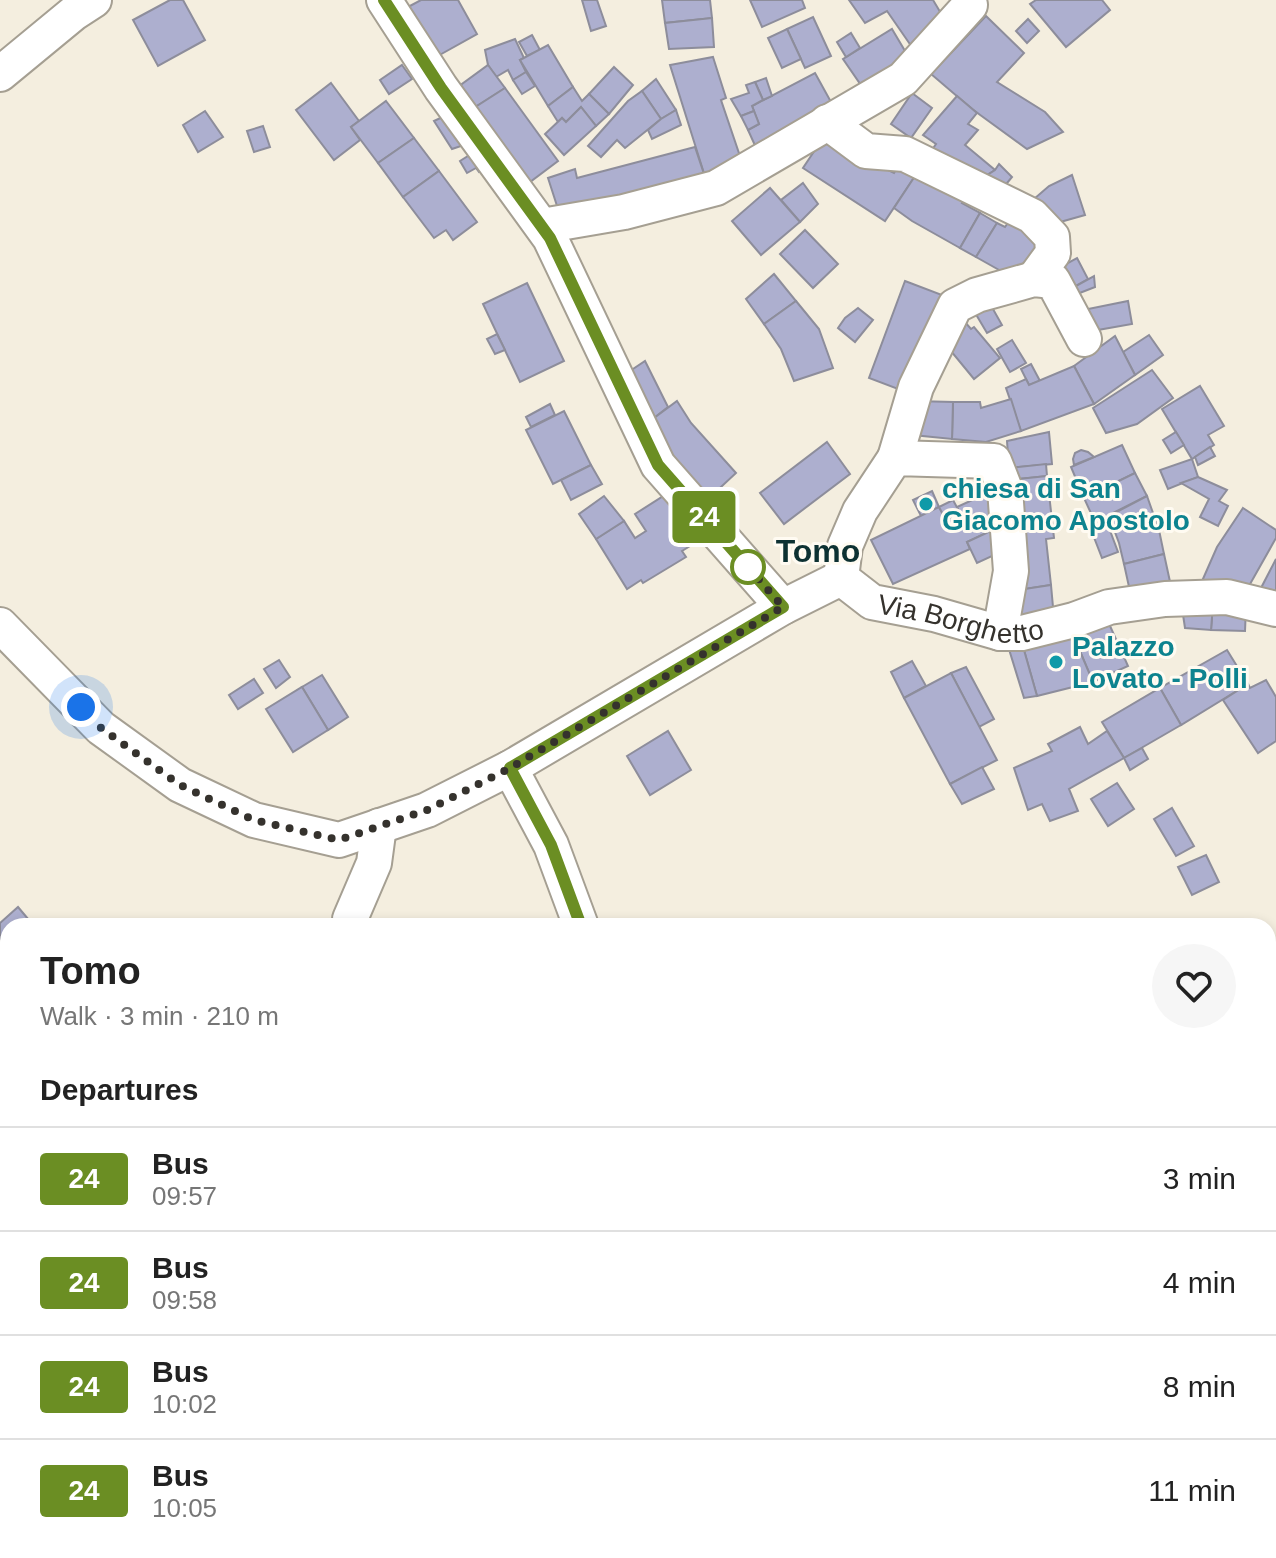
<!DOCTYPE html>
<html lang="en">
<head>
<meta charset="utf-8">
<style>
	:root { --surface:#fff; --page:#f6f6f6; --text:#222; --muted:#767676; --line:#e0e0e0 }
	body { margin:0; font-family:Arial,sans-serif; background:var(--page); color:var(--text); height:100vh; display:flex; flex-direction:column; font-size:30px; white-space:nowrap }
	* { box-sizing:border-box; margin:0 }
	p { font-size:26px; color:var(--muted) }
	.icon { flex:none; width:44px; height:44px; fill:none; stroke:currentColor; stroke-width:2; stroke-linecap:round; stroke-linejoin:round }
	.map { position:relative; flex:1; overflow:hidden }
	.details { position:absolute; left:0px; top:918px; width:1276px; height:640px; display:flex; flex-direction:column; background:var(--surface); border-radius:24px 24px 0 0; box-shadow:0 4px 12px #0003 }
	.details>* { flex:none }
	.badge { padding:0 16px; border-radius:6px; font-size:28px; line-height:52px }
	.you { position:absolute; width:40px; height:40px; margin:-20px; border:6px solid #fff; border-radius:50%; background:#1a73e8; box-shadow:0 0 0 12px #1a73e833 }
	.map>.badge { position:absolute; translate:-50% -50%; box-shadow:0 0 0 4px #fff }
	h2 { padding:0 40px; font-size:30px; line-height:72px }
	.round { display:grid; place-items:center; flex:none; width:84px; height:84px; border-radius:42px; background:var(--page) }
	.overview { display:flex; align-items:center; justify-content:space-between; height:136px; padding:0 40px }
	h1 { font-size:38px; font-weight:800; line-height:60px }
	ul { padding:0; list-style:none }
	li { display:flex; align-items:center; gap:24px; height:104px; padding:0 40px; border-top:2px solid var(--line) }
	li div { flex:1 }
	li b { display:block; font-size:30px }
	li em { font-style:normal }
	li .badge { min-width:88px; font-weight:700; text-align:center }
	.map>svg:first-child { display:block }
	.green { fill:#d3cab4 }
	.building { fill:#adafcf; stroke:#8d8d9b; stroke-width:2 }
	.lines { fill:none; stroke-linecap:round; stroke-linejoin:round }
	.minor-casing { stroke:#a59f92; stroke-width:38 }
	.minor { stroke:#fff; stroke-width:34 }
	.line-casing { stroke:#fff; stroke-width:18 }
	.line { stroke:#6b8e23; stroke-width:12 }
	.walk { stroke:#35322d; stroke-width:8; stroke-dasharray:0 14.4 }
	.culture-dot { fill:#0f9aa8; stroke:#fffbf2; stroke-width:3 }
	.stop-dot { fill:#fff; stroke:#6b8e23; stroke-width:4 }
	.labels { text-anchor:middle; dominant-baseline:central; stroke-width:6; stroke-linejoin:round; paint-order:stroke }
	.culture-label { font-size:28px; font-weight:bold; fill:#0d838f; stroke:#fffbf2; text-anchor:start }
	.street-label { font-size:28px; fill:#35322d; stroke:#fffbf2 }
	.quarter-label { font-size:32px; font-weight:bold; fill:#0d3132; stroke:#fffbf2 }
</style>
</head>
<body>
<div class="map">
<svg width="1276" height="1558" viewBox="0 0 1276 1558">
	<rect width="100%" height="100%" fill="#f4eedf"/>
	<polygon class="green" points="460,1550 579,1550 585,1558 466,1558"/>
	<g class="building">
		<polygon points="170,0 183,0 205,40 158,66 133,20"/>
		<polygon points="421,0 458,0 477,34 436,57 408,7"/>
		<polygon points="582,0 597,0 606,26 591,31"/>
		<polygon points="662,0 710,0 712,18 665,23"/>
		<polygon points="750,0 802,0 805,8 762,27"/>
		<polygon points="849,0 933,0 945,20 914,50 887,11 865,23"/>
		<polygon points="1036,0 1102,0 1110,10 1066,47 1030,4"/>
		<polygon points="986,16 1024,53 997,82 1045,112 1063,132 1027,149 972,109 931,74"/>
		<polygon points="813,17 831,56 805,68 787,29"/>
		<polygon points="712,18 714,47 669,49 665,23"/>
		<polygon points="1028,19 1039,31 1027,43 1016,31"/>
		<polygon points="787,29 801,59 782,68 768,38"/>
		<polygon points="892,29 908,56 863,88 843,59"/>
		<polygon points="851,33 860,48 846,57 837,42"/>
		<polygon points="532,35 540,50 527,56 519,42"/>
		<polygon points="515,39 524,58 520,60 526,72 513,80 508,70 496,77 488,65 485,50"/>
		<polygon points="548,45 573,87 548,106 520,60"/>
		<polygon points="713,57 726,98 721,100 744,168 707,183 670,65"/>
		<polygon points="402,65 412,79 389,94 380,80"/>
		<polygon points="488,65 505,88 466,113 451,92"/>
		<polygon points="614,67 633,85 609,114 589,94"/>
		<polygon points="526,72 535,86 522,94 513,80"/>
		<polygon points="815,73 836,111 758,152 748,130 759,124 752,106"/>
		<polygon points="766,78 772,96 763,100 755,82"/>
		<polygon points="656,79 676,110 661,119 642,91"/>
		<polygon points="755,82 763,100 752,106 754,111 741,116 731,99 749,93 746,85"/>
		<polygon points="331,83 359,121 351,127 360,140 334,160 296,110"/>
		<polygon points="573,87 582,101 589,94 609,114 596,126 581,107 566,122 562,118 558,122 548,106"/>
		<polygon points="505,88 558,161 522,188 466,113"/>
		<polygon points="642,91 661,119 625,148 617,140 601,157 588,146 628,101"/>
		<polygon points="912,93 932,108 911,138 891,124"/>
		<polygon points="957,96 977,113 968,124 978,130 965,145 995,170 975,183 925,160 936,144 923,135"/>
		<polygon points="386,101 414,138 378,163 351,127"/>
		<polygon points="581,107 596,126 564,155 545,134 562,118 566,122"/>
		<polygon points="676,110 681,125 652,139 648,130 661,119"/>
		<polygon points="205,111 223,137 198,152 183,125"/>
		<polygon points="754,111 759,124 748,130 741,116"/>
		<polygon points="451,113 470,143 452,149 434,121"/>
		<polygon points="263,126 270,147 254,152 247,131"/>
		<polygon points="414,138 439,171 403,197 378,163"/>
		<polygon points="823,138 894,173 902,160 919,170 885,221 803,168"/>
		<polygon points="695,147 707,183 559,212 548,178 575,169 577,178"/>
		<polygon points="476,151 486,168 479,172 476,168 467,173 460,161"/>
		<polygon points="999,164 1012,177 998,194 981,179 995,170"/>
		<polygon points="919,170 966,196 962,203 980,213 960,248 912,221 894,208"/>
		<polygon points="439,171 477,222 453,240 446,230 434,238 403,197"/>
		<polygon points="1072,175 1085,215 1046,226 1034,199 1049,186"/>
		<polygon points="803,183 818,204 800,222 781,200"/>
		<polygon points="770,188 800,222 761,255 732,221"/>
		<polygon points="980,213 997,223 976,257 960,248"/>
		<polygon points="1010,220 1045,248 1017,280 976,257 997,223 1005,227"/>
		<polygon points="805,230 838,264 813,288 780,254"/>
		<polygon points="1077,258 1088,279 1065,292 1053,271"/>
		<polygon points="774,274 796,301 764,324 746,299"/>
		<polygon points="1094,276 1095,287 1067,298 1065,292"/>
		<polygon points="905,281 942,295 906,392 869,378"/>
		<polygon points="527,283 564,361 520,382 483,304"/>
		<polygon points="796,301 819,329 833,368 794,381 781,349 764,324"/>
		<polygon points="1128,301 1132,324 1092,331 1088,309"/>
		<polygon points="989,302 1002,325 987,333 974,311"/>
		<polygon points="858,308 873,320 855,342 838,328 845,318"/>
		<polygon points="964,321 971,329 974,327 1000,358 974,379 941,339"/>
		<polygon points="497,334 505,350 495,354 487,339"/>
		<polygon points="1149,335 1163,355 1135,375 1123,352"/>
		<polygon points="1115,336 1135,375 1094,404 1074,366"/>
		<polygon points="1012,340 1026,363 1010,372 997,349"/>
		<polygon points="645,361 668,407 649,422 624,375"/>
		<polygon points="1031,364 1040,381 1029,385 1021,369"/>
		<polygon points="1074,366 1094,404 1021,431 1006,388 1026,379 1029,385"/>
		<polygon points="1152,370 1173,398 1137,424 1106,433 1093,408"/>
		<polygon points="1200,386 1224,426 1208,435 1214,445 1192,459 1162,409"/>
		<polygon points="1011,399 1021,431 986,442 952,439 953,402 980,402 981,408"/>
		<polygon points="677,401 691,423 736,473 707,500 646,424"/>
		<polygon points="914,401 953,402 952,439 913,435"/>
		<polygon points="550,404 555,415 531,427 526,417"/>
		<polygon points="564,411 591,465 553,484 526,430"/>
		<polygon points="1049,432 1052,464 1009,468 1007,441"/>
		<polygon points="1176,432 1184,445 1171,453 1163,440"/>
		<polygon points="827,442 850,474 784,524 760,493"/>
		<polygon points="1122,445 1135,473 1084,498 1071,467"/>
		<polygon points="1210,447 1215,456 1198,465 1195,457"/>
		<polygon points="1081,450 1088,452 1094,457 1074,465 1073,459 1075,453"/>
		<polygon points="1192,459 1198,477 1168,489 1160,470"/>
		<polygon points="1046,464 1047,476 1010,480 1009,468"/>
		<polygon points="591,465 602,484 571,500 561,480"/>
		<polygon points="1135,473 1147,496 1095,522 1084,498"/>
		<polygon points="1047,476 1054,538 1046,539 1051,585 1018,590 1010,480"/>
		<polygon points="1198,477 1227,490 1219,501 1228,506 1218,526 1200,517 1209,499 1181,483"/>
		<polygon points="932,491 939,507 921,516 913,500"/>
		<polygon points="665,495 695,543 682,551 686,557 643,583 641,580 627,589 596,539 624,521 635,538 646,531 635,514"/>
		<polygon points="604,496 624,521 596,539 579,514"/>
		<polygon points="981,496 990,497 997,528 967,542 970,549 893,584 871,540 939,507 946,520 960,513 957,507"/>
		<polygon points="1147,496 1159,530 1164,554 1124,564 1119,543 1109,516"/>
		<polygon points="953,500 960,513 946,520 939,507"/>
		<polygon points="1243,508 1276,530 1276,538 1245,593 1199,588 1217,547"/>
		<polygon points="1106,520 1118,552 1102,558 1090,527 1095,522"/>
		<polygon points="997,528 1003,551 977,563 967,542"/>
		<polygon points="1164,554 1172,591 1131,596 1124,564"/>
		<polygon points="1276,559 1276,593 1261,588"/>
		<polygon points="1051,585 1054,618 1020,623 1018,590"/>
		<polygon points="1213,604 1246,607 1245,631 1211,630"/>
		<polygon points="1213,604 1211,630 1185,628 1182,608"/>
		<polygon points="1106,617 1128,666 1093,682 1071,630"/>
		<polygon points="1071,630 1093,682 1037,696 1022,643"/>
		<polygon points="1022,643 1037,696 1024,698 1008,646"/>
		<polygon points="1227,650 1248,684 1181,725 1160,688"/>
		<polygon points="279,660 290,677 276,688 264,669"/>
		<polygon points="912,661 926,686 904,698 891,672"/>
		<polygon points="966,667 994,719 979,727 951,673"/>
		<polygon points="951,673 997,760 950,784 904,698"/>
		<polygon points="322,675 348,717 328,730 302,687"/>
		<polygon points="254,679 263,693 238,709 229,695"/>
		<polygon points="1266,680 1276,697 1276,741 1258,753 1223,700 1248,684 1250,688"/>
		<polygon points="302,687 328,730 293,752 266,709"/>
		<polygon points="1160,688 1181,725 1124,758 1102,722"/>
		<polygon points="1080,727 1088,744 1107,731 1124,758 1069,789 1078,811 1050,821 1042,804 1028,810 1014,768 1052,751 1048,744"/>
		<polygon points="668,731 691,770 650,795 627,756"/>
		<polygon points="1142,748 1148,759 1130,770 1124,758"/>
		<polygon points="982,767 994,789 962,804 950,784"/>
		<polygon points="1117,783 1134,809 1108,826 1091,799"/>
		<polygon points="1172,808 1194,846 1176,856 1154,819"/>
		<polygon points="1206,855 1219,882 1192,895 1178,867"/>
		<polygon points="18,907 34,926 8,926 8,947 0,938 0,923"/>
		<polygon points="5,944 8,947 8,976 1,982 0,949"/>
		<polygon points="0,1014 8,1022 8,1043 0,1050"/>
		<polygon points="8,1043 8,1102 0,1094 0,1050"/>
	</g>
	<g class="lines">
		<defs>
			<g id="minor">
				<polyline points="384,0 441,88 550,238 658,465 783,607"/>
				<polyline points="0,74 74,13 94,0"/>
				<polyline points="827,122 866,151 905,154 1032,216 1052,237 1053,253 1034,279"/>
				<polyline points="542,226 624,212 716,188 903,79 970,5"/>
				<polyline points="895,458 916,387 955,306 977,295 1034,279 1053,281 1084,339"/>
				<path id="s1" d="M841 578 872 602 934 614 1000 633H1022L1074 620 1109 607 1165 599 1227 597 1276 609"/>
				<polyline points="841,578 845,546 860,511 895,458 994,461 1005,489 1011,571 1000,633"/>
				<polyline points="0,625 101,728 180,785 254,820 339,840 427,810 510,768 783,607 841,578"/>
				<polyline points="510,768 551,845 581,926"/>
				<polyline points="350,926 350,919 374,863 379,826"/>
				<polyline points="939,1550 945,1558"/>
				<polyline points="303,1558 305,1550"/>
			</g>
		</defs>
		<use href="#minor" class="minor-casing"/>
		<use href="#minor" class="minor"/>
	</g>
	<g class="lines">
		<defs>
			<polyline id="line" points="384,0 441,88 550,238 658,465 783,607 510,768 551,845 581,926"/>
		</defs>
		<use href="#line" class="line-casing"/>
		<use href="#line" class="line"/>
		<polyline class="walk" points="81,707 101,728 180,785 254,820 339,840 427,810 510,768 783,607 742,560 748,567"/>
	</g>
	<g class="culture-dot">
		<circle cx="926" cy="504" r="8"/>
		<circle cx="1056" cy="662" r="8"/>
	</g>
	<circle class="stop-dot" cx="748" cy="567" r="16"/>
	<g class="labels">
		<g class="culture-label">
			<text x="942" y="488">chiesa di San<tspan x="942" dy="32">Giacomo Apostolo</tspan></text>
			<text x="1072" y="646">Palazzo<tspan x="1072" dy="32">Lovato - Polli</tspan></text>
		</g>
		<g class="street-label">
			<text stroke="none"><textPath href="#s1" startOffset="130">Via Borghetto</textPath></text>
		</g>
		<g class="quarter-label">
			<text x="818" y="551">Tomo</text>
		</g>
	</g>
</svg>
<div class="you" style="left:81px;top:707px"></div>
<b class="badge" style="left:704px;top:517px;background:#6b8e23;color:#fff">24</b>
<section class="details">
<div class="overview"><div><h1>Tomo</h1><p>Walk · 3 min · 210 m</p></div><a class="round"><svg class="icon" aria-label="heart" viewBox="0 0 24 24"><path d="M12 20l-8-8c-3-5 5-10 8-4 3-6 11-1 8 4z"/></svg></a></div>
<h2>Departures</h2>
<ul>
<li><span class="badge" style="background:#6b8e23;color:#fff">24</span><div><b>Bus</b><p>09:57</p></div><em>3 min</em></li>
<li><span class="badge" style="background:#6b8e23;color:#fff">24</span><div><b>Bus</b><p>09:58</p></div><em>4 min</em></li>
<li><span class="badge" style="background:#6b8e23;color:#fff">24</span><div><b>Bus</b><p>10:02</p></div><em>8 min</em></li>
<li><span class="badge" style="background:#6b8e23;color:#fff">24</span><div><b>Bus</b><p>10:05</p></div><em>11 min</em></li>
</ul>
</section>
</div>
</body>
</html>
